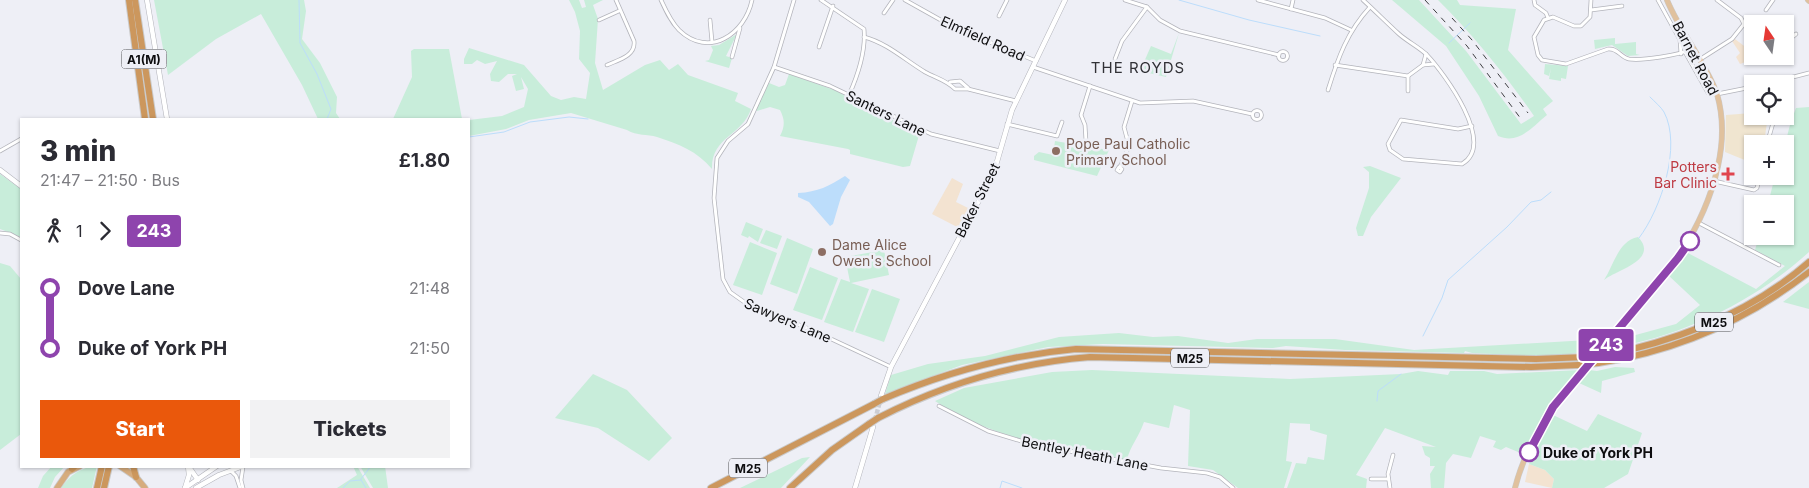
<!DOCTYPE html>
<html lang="en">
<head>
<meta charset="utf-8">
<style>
	:root { --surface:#fff; --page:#f2f2f3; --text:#2b2b33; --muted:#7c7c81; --accent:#ea580c }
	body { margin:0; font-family:Inter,sans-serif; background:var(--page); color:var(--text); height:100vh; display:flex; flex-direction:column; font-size:19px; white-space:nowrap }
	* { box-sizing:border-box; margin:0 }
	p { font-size:16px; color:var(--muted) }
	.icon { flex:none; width:28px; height:28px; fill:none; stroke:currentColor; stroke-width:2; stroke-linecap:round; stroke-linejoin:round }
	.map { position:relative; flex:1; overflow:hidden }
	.drawer { position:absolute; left:20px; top:118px; width:450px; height:350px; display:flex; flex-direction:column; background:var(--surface); border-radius:0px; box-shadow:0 1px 4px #0004 }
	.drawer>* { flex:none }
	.badge { padding:0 10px; border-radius:4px; font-size:18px; line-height:32px }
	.needle { width:32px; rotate:347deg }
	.fabs { position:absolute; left:1744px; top:15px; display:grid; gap:10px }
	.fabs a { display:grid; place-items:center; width:50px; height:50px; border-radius:0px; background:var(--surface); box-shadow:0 1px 4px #0004; font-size:25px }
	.map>.badge { position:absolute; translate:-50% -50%; box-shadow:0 0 0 2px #fff }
	.legs { display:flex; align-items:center; gap:8px; height:55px; padding:0 20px; font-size:16px }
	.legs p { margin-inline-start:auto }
	.headline { display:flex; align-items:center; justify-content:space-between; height:85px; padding:0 20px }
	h1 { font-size:28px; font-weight:800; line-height:38px }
	.primary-button { display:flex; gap:10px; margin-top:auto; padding:10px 20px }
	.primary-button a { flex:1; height:58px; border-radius:0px; background:var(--accent); color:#fff; font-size:20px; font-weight:800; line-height:58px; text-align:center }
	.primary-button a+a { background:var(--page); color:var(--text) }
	ul { padding:0 20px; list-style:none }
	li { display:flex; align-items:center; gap:18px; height:60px; font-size:19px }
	li i { display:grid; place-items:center; width:8px; height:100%; margin:0 6px; background:currentColor }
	li i::after { content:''; width:12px; height:12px; margin:-6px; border:4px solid; border-radius:50%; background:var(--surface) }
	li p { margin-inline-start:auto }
	li:first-child i { background:linear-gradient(#0000 50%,currentColor 0) }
	li:last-child i { background:linear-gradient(currentColor 50%,#0000 0) }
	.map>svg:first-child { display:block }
	.industrial { fill:#f3e3d1 }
	.medical { fill:#f0e5d0 }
	.green { fill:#c8edda }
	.water { fill:#bcddfb }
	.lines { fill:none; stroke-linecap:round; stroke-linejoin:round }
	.stream { stroke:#bcddfb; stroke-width:1 }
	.tertiary-tunnel { stroke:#cccdd3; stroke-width:4.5; stroke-dasharray:4.5 2; stroke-linecap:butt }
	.primary-tunnel { stroke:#cccdd3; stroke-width:5; stroke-dasharray:5 2.5; stroke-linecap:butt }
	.minor-casing { stroke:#b3b4bb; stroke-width:4.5 }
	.tertiary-casing { stroke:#b3b4bb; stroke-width:5.5 }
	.primary-casing { stroke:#cacaca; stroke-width:6 }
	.trunk-casing { stroke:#cacaca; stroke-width:7 }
	.motorway-casing { stroke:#cacaca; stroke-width:8 }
	.minor { stroke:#fff; stroke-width:3 }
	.tertiary { stroke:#fff; stroke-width:4.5 }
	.primary { stroke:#e0c19e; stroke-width:5 }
	.trunk { stroke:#d6ac7e; stroke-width:5.5 }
	.motorway { stroke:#cc975d; stroke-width:6 }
	.rail { stroke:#3f3f42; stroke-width:1; stroke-dasharray:6 6; stroke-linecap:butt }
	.motorway-bridge-casing { stroke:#cacaca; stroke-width:8; stroke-linecap:butt }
	.motorway-bridge { stroke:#cc975d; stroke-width:6 }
	.line-1-casing { stroke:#fff; stroke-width:11 }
	.line-1 { stroke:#8e44ad; stroke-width:8 }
	.education-dot { fill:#8d6e63; stroke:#eeeff6; stroke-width:2 }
	.health-dot { fill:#e0444e; stroke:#eeeff6; stroke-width:2 }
	.stop-1-dot { fill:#fff; stroke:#8e44ad; stroke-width:2.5 }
	.labels { text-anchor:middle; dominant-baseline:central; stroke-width:5; stroke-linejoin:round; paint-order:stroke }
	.shield { fill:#eeeff6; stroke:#505154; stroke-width:1 }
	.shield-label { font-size:12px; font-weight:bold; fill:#0d0d0f }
	.street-label { font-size:14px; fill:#0d0d0f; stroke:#eeeff6 }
	.education-label { font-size:14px; fill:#785e54; stroke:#eeeff6; text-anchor:start }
	.health-label { font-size:14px; fill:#be3a42; stroke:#eeeff6; text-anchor:end }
	.stop-label { font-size:14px; font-weight:bold; fill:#0d0d0f; stroke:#eeeff6; text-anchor:start }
	.neighbourhood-label { font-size:15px; letter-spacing:1px; fill:#313136; stroke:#eeeff6 }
</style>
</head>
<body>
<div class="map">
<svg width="1809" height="488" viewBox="0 0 1809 488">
	<rect width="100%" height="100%" fill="#eeeff6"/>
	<g class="industrial">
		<polygon points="1735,39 1752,52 1752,56 1759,57 1740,64 1736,57 1740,53 1732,41"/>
		<polygon points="952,178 963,184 956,202 972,210 961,229 932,214"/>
		<polygon points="1529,464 1545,470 1554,479 1552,488 1525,482"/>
	</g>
	<polygon class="medical" points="1752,113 1752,116 1756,116 1757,121 1767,122 1764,144 1752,144 1752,163 1725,152 1726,115"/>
	<g class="green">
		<polygon points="154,0 304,0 306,11 302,39 320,63 337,97 336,113 340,119 318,119 302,85 261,14 216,39 168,75"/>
		<path d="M569 0H579L582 8 586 7 584 0H603L593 5 598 19 595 63 603 90 645 65 660 60 669 70 678 64 688 75 738 93 735 101 751 109C742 136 711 137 712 169 697 151 679 144 657 137 647 134 637 136 627 130L571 113 529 120 506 129 469 136V120L502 116 524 107 528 89 521 77 524 89 516 91 512 76 517 74H508L499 82 491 81 490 74 497 61 485 64 477 60 472 64H464V59L469 48 524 65 551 96 561 100 574 97 586 99 590 73 579 59 580 31 575 12Z"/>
		<path d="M1392 0H1419L1466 51 1521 124 1534 116C1505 74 1474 36 1438 0H1457L1460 5 1516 9 1508 50 1553 101 1543 109 1547 115C1532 127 1519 145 1498 136L1479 96 1446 46Z"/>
		<polygon points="1179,33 1166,77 1140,71 1151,46 1171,54"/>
		<polygon points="737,34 726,56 732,58 729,68 705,61 709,60 713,50 711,46 719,45"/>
		<polygon points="1615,38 1615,44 1636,42 1636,54 1640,55 1628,56 1612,45 1595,49 1594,40"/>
		<polygon points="414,49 449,49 462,119 393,119 412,77 411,51"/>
		<polygon points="1545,64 1568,66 1566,79 1561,78 1561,81 1549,79 1551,68 1549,76 1544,74"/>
		<path d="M789 74 837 91 862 106 920 132 910 166 903 167 850 154V150L848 149 780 136C785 126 785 120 780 110L770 107 757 111 756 109 769 83 779 87 785 85Z"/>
		<path d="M1809 107V252C1755 301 1683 336 1611 348L1617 338 1621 339 1676 324 1700 305 1668 275 1686 252 1756 289 1785 266 1755 250 1759 236H1785V204H1768L1775 176H1785C1785 145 1785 137 1796 108Z"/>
		<polygon points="1055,141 1109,150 1097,176 1034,160 1034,156 1039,152 1053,155"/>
		<polygon points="1370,166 1401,178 1371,217 1363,236 1358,236 1356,228 1369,188 1369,172 1363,167"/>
		<polygon points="0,174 21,189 21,237 0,229"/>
		<polygon points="746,222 763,229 758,242 749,236 748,238 741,235"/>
		<polygon points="766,230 782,236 777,249 760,243"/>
		<path d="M1638 237C1660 260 1616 270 1604 280 1614 265 1618 241 1638 237Z"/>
		<polygon points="787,238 813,249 797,294 770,284"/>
		<polygon points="750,242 777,253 762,295 733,285"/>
		<polygon points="884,250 889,275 851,283 869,289 853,332 824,322 841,279 850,282 845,257"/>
		<polygon points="0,263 10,266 21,279 21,434 0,450"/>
		<polygon points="810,267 838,278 822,320 793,310"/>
		<polygon points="1809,282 1809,309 1783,302 1805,285"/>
		<polygon points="872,289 900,299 884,342 855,332"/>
		<path d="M1119 333 1153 337 1178 336 1228 343 1257 339H1335L1414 350 1589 340 1590 344 1594 342 1599 346C1586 360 1495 354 1472 353L1465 351 1464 353 1345 350 1286 346 1273 348 1103 344 1048 347 962 365 885 394 891 375 928 364 985 356 1059 337Z"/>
		<polygon points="1615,367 1634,368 1635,372 1602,381 1601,393 1579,383 1589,370 1597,371"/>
		<path d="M1092 370 1290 379 1401 374 1418 371 1448 375 1450 371H1484L1497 374 1580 370 1546 409 1523 454 1506 447 1501 450 1493 447 1496 441 1480 436 1471 458 1453 454 1446 463 1444 488H1431L1430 474 1435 466H1430V458L1425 455 1422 446 1436 447 1385 428 1356 475 1367 479 1366 488H1287L1296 463 1306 464 1308 457 1324 460 1327 435 1310 430V424L1290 423 1286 461 1292 462 1284 488H1238L1213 470 1188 466 1190 410 1174 405 1169 428 1144 422C1139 437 1130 446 1127 460 1060 448 993 440 935 401L964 388 1052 372Z"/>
		<polygon points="593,374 627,390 672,438 649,461 598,428 555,418"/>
		<polygon points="1598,414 1642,433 1628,474 1604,488 1552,488 1554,479 1545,470 1529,464 1553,415 1587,431"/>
		<polygon points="810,457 781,488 740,488 802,458"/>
		<polygon points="52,466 65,466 55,477 50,488 38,488 43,476"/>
		<path d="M97 466 92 488H61C70 475 81 467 97 466Z"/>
		<polygon points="353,466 357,466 370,488 337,488 357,475"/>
		<polygon points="360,466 385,466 388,488 373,488"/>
	</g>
	<path class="water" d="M845 176 850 180 841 197 833 224 830 226 809 202 798 197V193C818 192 829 186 845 176Z"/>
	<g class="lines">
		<g class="stream">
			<polyline points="299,0 300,43 317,74 331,109 327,119"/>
			<polyline points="1179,0 1249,20 1320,36"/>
			<polyline points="1449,43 1470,23"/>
			<polyline points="469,137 504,132 530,122 569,117 588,119"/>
			<path d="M1639 238C1661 209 1682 146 1664 112 1661 107 1655 102 1650 97"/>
			<polyline points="1423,336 1442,298 1448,280 1507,227 1531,202 1541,200 1551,192"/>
			<polyline points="1377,401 1378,391 1401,374"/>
			<polyline points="361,479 371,466"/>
			<polyline points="361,480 366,488"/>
			<polyline points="343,488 350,481 361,480"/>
			<polyline points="1000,488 1002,481 1022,488"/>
		</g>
		<polyline class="tertiary-tunnel" points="875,420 880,401"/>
		<polyline class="primary-tunnel" points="1585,370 1601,350"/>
		<defs>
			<g id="minor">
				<path d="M661 0C666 11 671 22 679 30 709 59 745 34 752 0"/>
				<polyline points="794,0 774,67 748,124 728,141 717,158 714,198 723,279 730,292 747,304 812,330 891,367"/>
				<path d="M821 0 864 29C866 50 857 77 849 95"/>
				<polyline points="905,0 955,28 1036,61"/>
				<polyline points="1125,0 1147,7 1160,20 1180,31 1279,55"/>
				<polyline points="1258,0 1325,18 1351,30"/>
				<path d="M1363 0C1375 11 1387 23 1399 34 1408 42 1419 47 1427 55 1444 73 1497 144 1462 164L1403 159 1390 150 1388 144 1401 120 1458 129 1472 126"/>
				<polyline points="1534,0 1535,5 1546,13 1548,18"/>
				<path d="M1591 0 1590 17 1581 26H1574L1553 17 1544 20 1534 37 1538 55 1542 60 1566 64 1608 49C1618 48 1620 57 1629 59 1642 61 1680 55 1692 49"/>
				<polyline points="1658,0 1680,40 1681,54"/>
				<polyline points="1291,9 1293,0"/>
				<polyline points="1591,10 1622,6"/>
				<polyline points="1766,10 1773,0"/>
				<polyline points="884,13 893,0"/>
				<polyline points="999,16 1007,0"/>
				<polyline points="599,20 619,11"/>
				<polyline points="710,20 712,42"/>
				<polyline points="1744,24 1752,30"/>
				<path d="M864 37C887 43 905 60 925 72 936 78 946 80 955 89H968L1016 101"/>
				<polyline points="1785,43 1796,34"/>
				<polyline points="819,47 833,6"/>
				<circle cx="1283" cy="56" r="4.5"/>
				<polyline points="1685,52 1708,93"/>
				<polyline points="732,57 740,28"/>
				<polyline points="1115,59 1122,41 1147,7"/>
				<polyline points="1699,60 1732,39 1744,24 1741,18 1717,0"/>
				<path d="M607 65C618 60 636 56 634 41L616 0"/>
				<polyline points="1335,65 1408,76 1423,65 1434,64"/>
				<polyline points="1423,65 1426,54"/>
				<polyline points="774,67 830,86 931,134 1000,151"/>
				<polyline points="1033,67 1140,103 1193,101 1252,114"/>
				<polyline points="950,82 960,81 968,88"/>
				<polyline points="1766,84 1809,73"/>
				<path d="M1328 90C1338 58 1347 32 1370 7"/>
				<polyline points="1408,91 1408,76"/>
				<polyline points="1717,94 1752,87"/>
				<circle cx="1257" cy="115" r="4.5"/>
				<polyline points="1007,124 1057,136 1062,122"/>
				<polyline points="1086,141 1085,125 1081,115 1090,86"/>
				<polyline points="1767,144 1775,116"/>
				<polyline points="0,151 21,139"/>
				<polygon points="1119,167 1122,169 1120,172 1117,170"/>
				<polyline points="1120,167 1129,146 1124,127 1132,101"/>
				<polyline points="1714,181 1754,190 1757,188 1760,176"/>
				<polyline points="1699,223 1779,265"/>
				<polyline points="0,233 10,234 21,240"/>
				<polyline points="939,406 988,431 1031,444 1161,468 1207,473 1220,477 1233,488"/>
				<polyline points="243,467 241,480 243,488"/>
				<polyline points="231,471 236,476 240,488"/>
				<polyline points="1371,479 1388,479"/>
				<polyline points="1390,488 1388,474 1393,455"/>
			</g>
			<g id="tertiary">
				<polyline points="147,0 167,119"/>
				<polyline points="0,170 21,186"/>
				<polyline points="881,396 891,367 994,172 1012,110 1065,0"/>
				<polyline points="189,467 198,480"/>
				<polyline points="185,488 217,466"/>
				<polyline points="185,488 189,475 188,466"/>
				<polyline points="196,488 219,475 243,466"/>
				<polyline points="855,488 873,427"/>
			</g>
			<g id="primary">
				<polyline points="1808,0 1809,1"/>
				<path d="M1601 350C1651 292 1701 244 1718 166 1723 143 1724 118 1717 94 1705 61 1680 32 1667 0"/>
				<path d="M1515 488C1527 440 1554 406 1585 370"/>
			</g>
			<g id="trunk">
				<polyline points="120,466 136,477 145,488"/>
				<polyline points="57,488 68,472 80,466"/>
			</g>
			<g id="motorway">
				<polyline points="129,0 145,119"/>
				<polyline points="135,0 153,119"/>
				<path d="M1606 355C1680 340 1752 312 1809 262"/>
				<path d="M1598 363C1677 351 1746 321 1809 272"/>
				<path d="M883 399C946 372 1008 355 1076 349L1536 359 1586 357"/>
				<path d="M878 418C946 383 1015 363 1090 357L1531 367 1579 365"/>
				<polyline points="133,466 136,477"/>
				<polyline points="72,469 75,466"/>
				<polyline points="97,488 102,466"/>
				<polyline points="104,488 109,466"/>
				<polyline points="711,488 874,404"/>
				<polyline points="790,488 832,450 869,424"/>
			</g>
		</defs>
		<use href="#minor" class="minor-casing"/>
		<use href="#tertiary" class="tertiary-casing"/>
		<use href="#primary" class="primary-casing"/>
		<use href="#trunk" class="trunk-casing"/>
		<use href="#motorway" class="motorway-casing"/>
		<use href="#minor" class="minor"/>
		<use href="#tertiary" class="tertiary"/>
		<use href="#primary" class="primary"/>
		<use href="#trunk" class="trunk"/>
		<use href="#motorway" class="motorway"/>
		<g class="rail">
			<polyline points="1425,0 1467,46 1521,119"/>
			<polyline points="1452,18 1472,40 1528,113"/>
		</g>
		<defs>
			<g id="motorway-bridge">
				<polyline points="1586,357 1606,355"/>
				<polyline points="1579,365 1598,363"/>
				<polyline points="874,404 883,399"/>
				<polyline points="869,424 878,418"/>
			</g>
		</defs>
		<use href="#motorway-bridge" class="motorway-bridge-casing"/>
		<use href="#motorway-bridge" class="motorway-bridge"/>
	</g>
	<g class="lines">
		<defs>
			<polyline id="line-1" points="1529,452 1553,407 1678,258 1690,241"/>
		</defs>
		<use href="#line-1" class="line-1-casing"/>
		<use href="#line-1" class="line-1"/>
	</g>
	<g class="education-dot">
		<circle cx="1056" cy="151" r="5"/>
		<circle cx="822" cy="252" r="5"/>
	</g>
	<path class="health-dot" d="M1725.5 166.5h5v5h5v5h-5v5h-5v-5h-5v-5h5z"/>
	<g class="stop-1-dot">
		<circle cx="1690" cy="241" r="9"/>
		<circle cx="1529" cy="452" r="9"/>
	</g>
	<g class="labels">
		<g class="shield">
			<rect x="121.5" y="49.5" width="45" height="19" rx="4"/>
			<rect x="1695" y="312.5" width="38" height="19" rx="4"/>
			<rect x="1171" y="348.5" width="38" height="19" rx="4"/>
			<rect x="729" y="458.5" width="38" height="19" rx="4"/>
		</g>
		<g class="shield-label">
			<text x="144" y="59">A1(M)</text>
			<text x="1714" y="322">M25</text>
			<text x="1190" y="358">M25</text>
			<text x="748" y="468">M25</text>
		</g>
		<g class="street-label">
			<text transform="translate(983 38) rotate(24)">Elmfield Road</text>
			<text transform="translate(1696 58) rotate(62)">Barnet Road</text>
			<text transform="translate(886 113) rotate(26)">Santers Lane</text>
			<text transform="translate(977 200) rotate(-63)">Baker Street</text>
			<text transform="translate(788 320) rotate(23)">Sawyers Lane</text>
			<text transform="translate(1085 453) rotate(11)">Bentley Heath Lane</text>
		</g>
		<g class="education-label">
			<text x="1066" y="143">Pope Paul Catholic<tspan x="1066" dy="16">Primary School</tspan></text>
			<text x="832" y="244">Dame Alice<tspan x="832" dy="16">Owen's School</tspan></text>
		</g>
		<g class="health-label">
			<text x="1717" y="166">Potters<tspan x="1717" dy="16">Bar Clinic</tspan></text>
		</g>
		<g class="stop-label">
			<text x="1543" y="452">Duke of York PH</text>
		</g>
		<g class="neighbourhood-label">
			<text x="1138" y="67">THE ROYDS</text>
		</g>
	</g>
</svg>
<div class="fabs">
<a><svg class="needle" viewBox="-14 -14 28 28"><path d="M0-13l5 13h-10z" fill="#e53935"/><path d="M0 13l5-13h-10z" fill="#7c7c81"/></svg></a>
<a><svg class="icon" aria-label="locate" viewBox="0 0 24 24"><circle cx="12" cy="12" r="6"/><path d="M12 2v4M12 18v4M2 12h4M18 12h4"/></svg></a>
<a>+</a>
<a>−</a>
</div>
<b class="badge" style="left:1606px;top:345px;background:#8e44ad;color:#fff">243</b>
<section class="drawer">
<div class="headline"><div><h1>3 min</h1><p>21:47 – 21:50 · Bus</p></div><b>£1.80</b></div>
<div class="legs"><svg class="icon" aria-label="walk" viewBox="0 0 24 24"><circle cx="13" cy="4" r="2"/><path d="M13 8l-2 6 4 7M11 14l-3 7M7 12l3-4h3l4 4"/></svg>1<svg class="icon" aria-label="forward" viewBox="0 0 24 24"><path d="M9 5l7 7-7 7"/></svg><b class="badge" style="background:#8e44ad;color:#fff">243</b></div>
<ul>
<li><i style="color:#8e44ad"></i><b>Dove Lane</b><p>21:48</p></li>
<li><i style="color:#8e44ad"></i><b>Duke of York PH</b><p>21:50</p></li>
</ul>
<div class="primary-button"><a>Start</a><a>Tickets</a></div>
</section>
</div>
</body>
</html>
